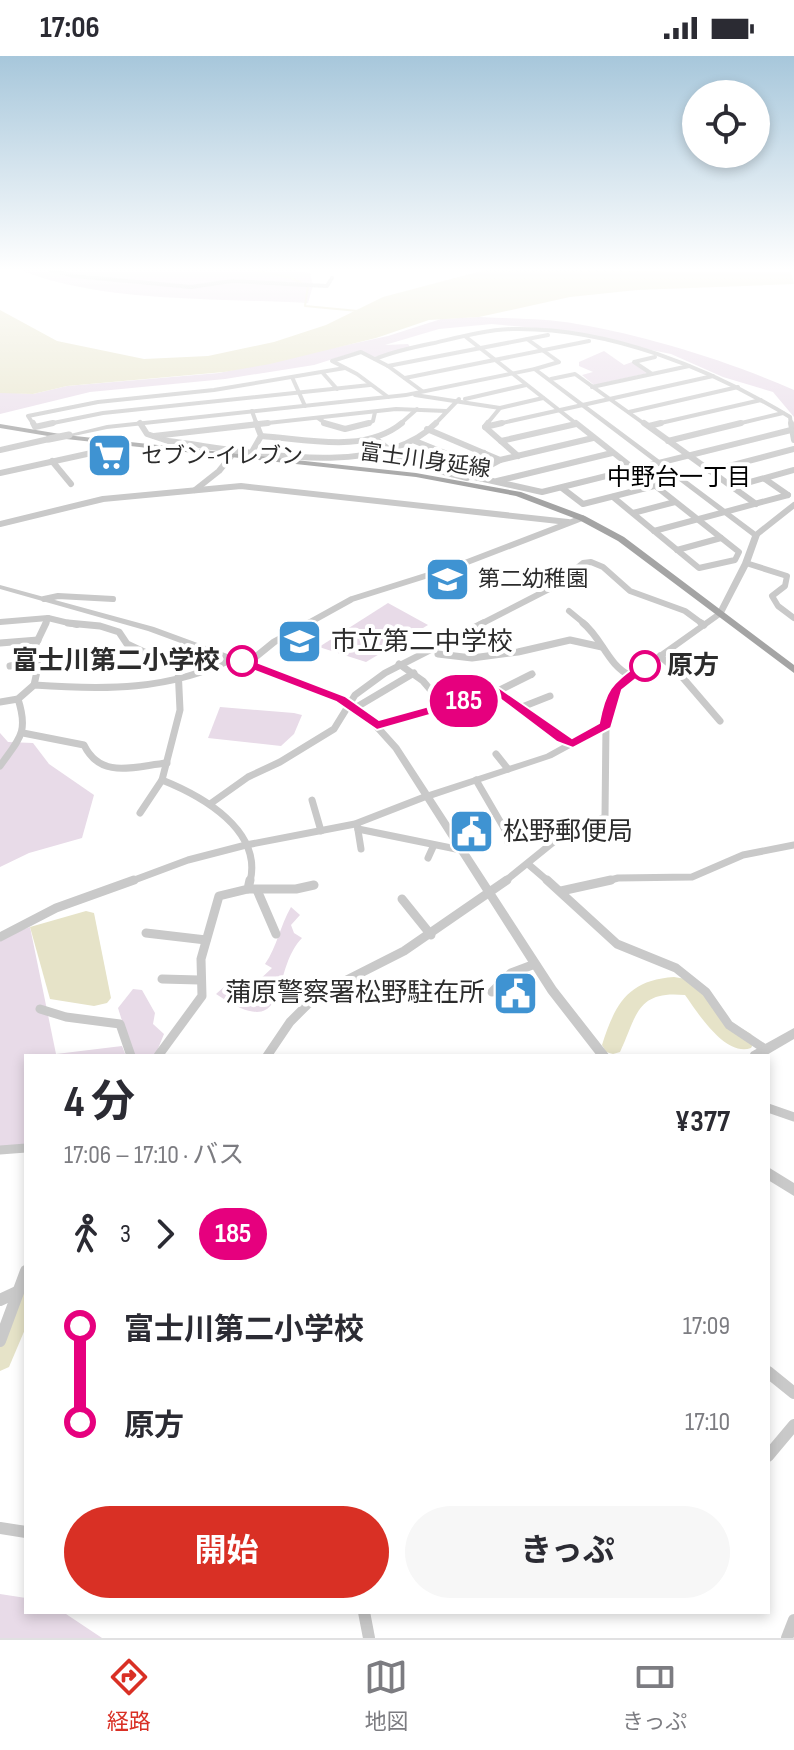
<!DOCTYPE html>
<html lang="ja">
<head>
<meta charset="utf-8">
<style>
	:root { --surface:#fff; --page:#f7f7f7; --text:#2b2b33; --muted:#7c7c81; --line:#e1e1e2; --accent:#d93025 }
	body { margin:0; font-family:"Sofia Sans Condensed","Noto Sans JP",sans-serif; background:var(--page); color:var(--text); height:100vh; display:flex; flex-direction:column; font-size:30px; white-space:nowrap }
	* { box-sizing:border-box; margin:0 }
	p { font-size:26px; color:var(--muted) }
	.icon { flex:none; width:44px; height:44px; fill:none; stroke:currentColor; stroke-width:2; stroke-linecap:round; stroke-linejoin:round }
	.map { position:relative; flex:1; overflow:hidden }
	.drawer { position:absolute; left:24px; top:998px; width:746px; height:560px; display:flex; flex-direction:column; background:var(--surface); border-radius:0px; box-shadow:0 4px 12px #0003 }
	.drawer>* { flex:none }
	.badge { padding:0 16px; border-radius:26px; font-size:28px; line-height:52px }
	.controls { position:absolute; left:682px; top:24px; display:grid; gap:16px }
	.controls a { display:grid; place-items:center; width:88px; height:88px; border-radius:50%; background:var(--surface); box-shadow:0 4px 12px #0003; font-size:40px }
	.map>.badge { position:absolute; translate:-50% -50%; box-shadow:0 0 0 4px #fff }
	.legs { display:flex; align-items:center; gap:12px; height:88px; padding:0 40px; font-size:26px }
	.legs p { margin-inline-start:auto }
	.summary { display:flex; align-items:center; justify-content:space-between; height:136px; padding:0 40px }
	h1 { font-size:44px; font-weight:700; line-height:60px }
	.button { display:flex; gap:16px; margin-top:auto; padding:16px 40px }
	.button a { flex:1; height:92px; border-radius:48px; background:var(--accent); color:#fff; font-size:32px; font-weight:700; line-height:92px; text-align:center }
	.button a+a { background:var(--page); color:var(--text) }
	ul { padding:0 40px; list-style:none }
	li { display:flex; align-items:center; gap:28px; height:96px; font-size:30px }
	li i { display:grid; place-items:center; width:12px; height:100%; margin:0 10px; background:currentColor }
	li i::after { content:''; width:20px; height:20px; margin:-10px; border:6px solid; border-radius:50%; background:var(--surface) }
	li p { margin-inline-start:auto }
	li:first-child i { background:linear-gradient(#0000 50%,currentColor 0) }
	li:last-child i { background:linear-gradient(currentColor 50%,#0000 0) }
	.status { display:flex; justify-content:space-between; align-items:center; height:56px; padding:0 40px; background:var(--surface); direction:ltr }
	.status svg { height:22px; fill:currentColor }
	.tabs { display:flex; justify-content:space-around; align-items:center; height:112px; border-top:2px solid var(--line); background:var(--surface); font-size:22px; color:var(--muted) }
	.tabs a { display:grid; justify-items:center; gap:4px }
	.tabs .on { color:var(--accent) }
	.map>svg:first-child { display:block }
	.green { fill:#e8dbe8 }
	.water { fill:#e6e3c8 }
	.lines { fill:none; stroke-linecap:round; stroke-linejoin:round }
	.stream { stroke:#e6e3c8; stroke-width:2 }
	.river { fill:#e6e3c8; fill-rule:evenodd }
	.minor-far4 { stroke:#c9c9c9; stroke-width:4 }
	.minor-far3 { stroke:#c9c9c9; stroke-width:6 }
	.minor-far2 { stroke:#c9c9c9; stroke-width:7 }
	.minor-far1 { stroke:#c9c9c9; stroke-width:9 }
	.minor { stroke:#c9c9c9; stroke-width:12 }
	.tertiary { fill:#c9c9c9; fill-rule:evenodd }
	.primary { fill:#a4a4a4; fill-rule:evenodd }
	.tertiary-bridge { stroke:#c9c9c9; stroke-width:7 }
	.line-1 { fill:#e6007e; stroke:#fff; stroke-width:2 }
	.stop-1-dot { fill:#fff; stroke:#e6007e; stroke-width:4 }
	.labels { text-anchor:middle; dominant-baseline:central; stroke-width:8; stroke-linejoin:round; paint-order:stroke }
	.far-poi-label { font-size:22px; fill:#2c2c2c; stroke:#fff; text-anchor:start }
	.far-street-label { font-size:22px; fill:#2c2c2c; stroke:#fff }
	.far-neighbourhood-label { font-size:24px; fill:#000; stroke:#fff }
	.poi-label { font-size:26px; fill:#2c2c2c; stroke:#fff; text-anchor:start }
	.stop-label { font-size:26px; font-weight:bold; fill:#2c2c2c; stroke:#fff; text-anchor:end }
</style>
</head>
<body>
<div class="status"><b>17:06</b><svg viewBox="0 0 49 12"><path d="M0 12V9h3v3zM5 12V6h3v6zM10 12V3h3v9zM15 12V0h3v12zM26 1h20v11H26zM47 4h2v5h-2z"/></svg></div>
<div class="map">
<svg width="794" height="1582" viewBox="0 0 794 1582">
	<rect width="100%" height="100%" fill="#fff"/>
	<g class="green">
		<path d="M20 214H292L310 217 313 229 308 247C220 242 101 247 20 214Z"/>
		<path d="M479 261C511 263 546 262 577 268 648 280 728 305 794 334V361L773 336 723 321 671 298 547 273 492 268 439 273 385 289 408 288 410 291 375 301 355 296 314 309 225 323 90 336 0 358V336L33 338 67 330 219 317 388 280 441 263Z"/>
		<polygon points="604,295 624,309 632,306 648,317 594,329 582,319 593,316 579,310 579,306"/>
		<polygon points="388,547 428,569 366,606 319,591"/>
		<polygon points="220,651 294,657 302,659 294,678 281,690 208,682"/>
		<polygon points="0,677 8,686 33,687 49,708 94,739 82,782 29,797 0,811"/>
		<path d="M291 851 300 859 291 869 294 877 302 882C269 916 293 990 216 938L235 921 257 926 272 912 265 908C277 891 280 870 291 851Z"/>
		<polygon points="30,871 56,998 122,990 126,1000 26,1000 26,1093 0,1095 0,882"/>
		<polygon points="133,933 142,934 155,957 153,968 164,978 155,1000 133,1000 118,952"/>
		<polygon points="0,1538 26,1542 26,1556 63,1556 102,1582 0,1582"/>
	</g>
	<g class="water">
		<polygon points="485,214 791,216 794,228 637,234 570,241 479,261 429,264 376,282 270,308 224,316 67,330 33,338 0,337 0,254 57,285 144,303 208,300 274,286 326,269 383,241"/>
		<polygon points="86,855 94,857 111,942 107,947 94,950 50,943 30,871"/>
	</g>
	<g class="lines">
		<polyline class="stream" points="254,214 291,222 308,230 305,250 358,255"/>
		<g class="river">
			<path d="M674 921 698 925 727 964 751 978 755 985 751 992C725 1001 698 957 685 939 636 934 637 960 620 996L613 998 606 996 602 989C615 948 628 924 674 921Z"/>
			<polygon points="26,1227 26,1271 9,1311 0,1315 0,1271 17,1231"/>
		</g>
		<g class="minor-far4">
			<polyline points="50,214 74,220 191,231 232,225 327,230 332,222"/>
			<polyline points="466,281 578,369"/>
			<polyline points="527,283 559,306 535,313"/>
			<path d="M375 303C394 295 414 291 434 287 460 281 486 274 512 273 609 271 709 312 790 361L791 369"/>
			<polyline points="388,310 548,279"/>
			<polyline points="322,316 337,333"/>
			<polyline points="652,318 634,306 655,301"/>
			<polyline points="292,321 305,350"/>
			<polyline points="405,322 589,285"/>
			<polyline points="551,323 575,318 646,369"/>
			<polyline points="592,331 689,310"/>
			<polyline points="415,339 500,352"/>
			<polyline points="388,341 357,318 332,305 361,296 388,310 422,335"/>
			<polyline points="465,343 526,329"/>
			<polyline points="252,355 257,369"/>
			<polyline points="629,356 738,331"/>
			<polyline points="318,362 328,369"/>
			<polyline points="34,369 28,360 98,346 214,334 345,312"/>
			<polyline points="43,369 103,357 370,329"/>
			<polyline points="250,369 396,353 446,355"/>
			<polyline points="365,369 373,365 375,356"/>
			<polyline points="399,369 417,353"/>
			<polyline points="434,369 459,343"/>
			<polyline points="486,369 500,352 543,342"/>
			<polyline points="493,369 713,320"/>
			<polyline points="570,369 576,368"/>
			<polyline points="652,369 761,344"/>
			<polyline points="733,369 783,357"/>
		</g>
		<g class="minor-far3">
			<polyline points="33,367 35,371 53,367"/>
			<path d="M140 367 147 378 168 385C242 394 379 426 436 367"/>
			<polyline points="324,367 345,373 369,367"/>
			<polyline points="488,367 485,371 518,400"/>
			<polyline points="576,367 739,496 735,504 699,512 613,441"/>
			<polyline points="644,367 756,448"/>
			<polyline points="791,367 794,384"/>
			<polyline points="649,370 661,367"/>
			<polyline points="485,371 502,367"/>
			<polyline points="427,373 500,404"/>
			<polyline points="154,380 268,367"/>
			<path d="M261 380C307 383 364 398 402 367"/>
			<polyline points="593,382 500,404 470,420 542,436 791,374"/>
			<polyline points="377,384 405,406 467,422"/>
			<polyline points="415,385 467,406"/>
			<polyline points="501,385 576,368"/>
			<polyline points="668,385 741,367"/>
			<polyline points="0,394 49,383"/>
			<polyline points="253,394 261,380 256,367"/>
			<polyline points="52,405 71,428"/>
			<polyline points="710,415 794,393"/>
			<polyline points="0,417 105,394 105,385"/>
			<polyline points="452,418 484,397"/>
			<polyline points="765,423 788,439"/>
			<polyline points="497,425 612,397"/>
			<polyline points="732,431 794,414"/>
			<polyline points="562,432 583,448 654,430"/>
			<polyline points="195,434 219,415 232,399"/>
			<polyline points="633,457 675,446"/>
			<polyline points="0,468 103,443 241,430 568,466"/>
			<polyline points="654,475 788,439"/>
			<polyline points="756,479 794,449"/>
			<polyline points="677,494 721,482"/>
			<polyline points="746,507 787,520 785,530 772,540 778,550 794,562"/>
			<polyline points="44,543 58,540 113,543"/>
			<polyline points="569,555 586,569"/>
			<polyline points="0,566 48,562 77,569"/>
			<polyline points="45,569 48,562"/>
			<polyline points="305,569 352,543 457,510 582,462"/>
			<polyline points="479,569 553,531 583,507 591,506 603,511 630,535 685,555 704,569"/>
		</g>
		<g class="minor-far2">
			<path d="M68 567 100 570 119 576 127 588 178 612 180 654 162 724C202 740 263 774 250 826"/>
			<path d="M583 567C602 582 608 610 631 620"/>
			<polyline points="701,567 704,569"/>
			<polyline points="0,587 38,584"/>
			<polyline points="438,598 472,602 518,596 570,584 602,591"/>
			<polyline points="660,600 677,615 720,665"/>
			<polyline points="248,607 274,586 309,567"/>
			<polyline points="399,608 423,625 445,651"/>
			<polyline points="10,610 37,605"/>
			<polyline points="34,629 38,611 34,592 46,567"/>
			<polyline points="498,635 532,618"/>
			<path d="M0 646 18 643 34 629C104 634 170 635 234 602"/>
			<polyline points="522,651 550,640"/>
			<polyline points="355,652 414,617"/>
			<polyline points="377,669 498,635 573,688"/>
			<path d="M23 677 84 689C101 724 135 710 167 707"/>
			<polyline points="496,698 508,713"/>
			<path d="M0 710C19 683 29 677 18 643"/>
			<polyline points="476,724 508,779 508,786"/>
			<polyline points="312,744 321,775"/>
			<polyline points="210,748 248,721 280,706 334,673 355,639 385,617 483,567"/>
			<polyline points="140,757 162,724"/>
			<polyline points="357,768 361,793"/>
			<polyline points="358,773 461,794"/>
			<polyline points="428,802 433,791"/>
			<polyline points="528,808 549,826"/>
			<polyline points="129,826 188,804 246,789 355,768 427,740"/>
			<polyline points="504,826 556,784 605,761 606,669"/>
			<polyline points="603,826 618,822 692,821 743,799 794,789"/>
		</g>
		<g class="minor-far1">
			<polyline points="547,824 617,888 676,912 706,936 729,969 765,993"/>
			<polyline points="248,833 296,833 314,829"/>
			<polyline points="257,834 276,878"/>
			<polyline points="561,835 611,824"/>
			<polyline points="402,843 431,879"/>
			<polyline points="146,877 206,884"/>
			<polyline points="0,881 56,852 134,824"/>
			<polyline points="162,923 199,924"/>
			<polyline points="492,936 511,917 535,908"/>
			<polyline points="40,953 66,961 120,968 131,1000"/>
			<polyline points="158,1000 202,940 201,903 219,840 248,833 250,824"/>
			<polyline points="267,1000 290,966 308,948 331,932 404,895 507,824"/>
			<polyline points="768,1052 794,1061"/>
			<polyline points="0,1094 26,1092"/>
		</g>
		<g class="minor">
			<polyline points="0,1244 17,1236"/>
			<polyline points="0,1285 26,1215"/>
			<polyline points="768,1316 794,1337"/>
			<polyline points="768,1400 794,1369"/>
			<polyline points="0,1472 26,1476"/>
			<polyline points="364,1556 369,1582"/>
			<polyline points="787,1582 794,1564"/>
		</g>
		<g class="tertiary">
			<polygon points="535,311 760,479 750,507 723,559 620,633 616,639 609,671 552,702 433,742 556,931 610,1000 597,1000 548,937 393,694 366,664 327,641 148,575 0,533 0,529 154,571 333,637 372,660 399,690 429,736 546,698 602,667 608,639 614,629 717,556 742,507 752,480 534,315 406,341 107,373 69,381 66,379 107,369 406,337"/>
			<polygon points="794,972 794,983 765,1000 749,1000 751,996"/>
			<polygon points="768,1111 794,1127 794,1140 768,1124"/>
		</g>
		<polygon class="primary" points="0,368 66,379 416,417 521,436 585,460 624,481 794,609 794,617 618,485 579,464 516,440 416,421 66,383 0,372"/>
		<polyline class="tertiary-bridge" points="49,383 69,379"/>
	</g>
	<linearGradient id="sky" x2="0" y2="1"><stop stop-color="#a7c7db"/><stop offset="0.49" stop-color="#fff"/><stop offset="1" stop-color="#fff" stop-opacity="0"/></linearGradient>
	<rect width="794" height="435" fill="url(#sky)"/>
	<path class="line-1" d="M237 602H246L345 640 379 664 498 631 572 682 599 667C606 631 612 628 640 607L652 610 622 634 611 672 573 692 557 686 496 640 377 674 336 646 237 608Z"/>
	<defs>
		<symbol id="supermarket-square" viewBox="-11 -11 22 22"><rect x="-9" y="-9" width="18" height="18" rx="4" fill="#3f93d2" stroke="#fff"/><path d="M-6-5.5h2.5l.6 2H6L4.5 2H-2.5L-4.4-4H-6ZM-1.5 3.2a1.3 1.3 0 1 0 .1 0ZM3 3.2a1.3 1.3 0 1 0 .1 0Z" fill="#fff"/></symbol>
		<symbol id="school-square" viewBox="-11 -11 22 22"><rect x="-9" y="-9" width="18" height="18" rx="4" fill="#3f93d2" stroke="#fff"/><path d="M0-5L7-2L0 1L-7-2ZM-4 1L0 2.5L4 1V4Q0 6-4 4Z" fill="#fff"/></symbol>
		<symbol id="civic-square" viewBox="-11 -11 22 22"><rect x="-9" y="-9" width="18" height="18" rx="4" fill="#3f93d2" stroke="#fff"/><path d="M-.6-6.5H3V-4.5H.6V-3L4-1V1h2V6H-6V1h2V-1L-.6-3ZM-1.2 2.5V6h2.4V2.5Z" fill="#fff"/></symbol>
	</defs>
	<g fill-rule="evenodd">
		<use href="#supermarket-square" x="84" y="374" width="51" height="51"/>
		<use href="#school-square" x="422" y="498" width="51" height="51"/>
		<use href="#school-square" x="274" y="560" width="51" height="51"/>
		<use href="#civic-square" x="446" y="750" width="51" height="51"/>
		<use href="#civic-square" x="490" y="912" width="51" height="51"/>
	</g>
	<g class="stop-1-dot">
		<circle cx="242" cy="605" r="14"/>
		<circle cx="645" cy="610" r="14"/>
	</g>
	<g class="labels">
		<g class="far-poi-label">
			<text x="141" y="400">セブン-イレブン</text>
			<text x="478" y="523">第二幼稚園</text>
		</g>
		<g class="far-street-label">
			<text transform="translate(425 405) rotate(8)">富士川身延線</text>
		</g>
		<g class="far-neighbourhood-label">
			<text x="679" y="421">中野台一丁目</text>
		</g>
		<g class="poi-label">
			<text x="331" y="586">市立第二中学校</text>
			<text x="503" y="776">松野郵便局</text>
			<text x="485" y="937" text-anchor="end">蒲原警察署松野駐在所</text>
		</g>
		<g class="stop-label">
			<text x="220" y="605">富士川第二小学校</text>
			<text x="667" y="610" text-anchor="start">原方</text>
		</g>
	</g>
</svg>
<div class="controls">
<a><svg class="icon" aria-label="locate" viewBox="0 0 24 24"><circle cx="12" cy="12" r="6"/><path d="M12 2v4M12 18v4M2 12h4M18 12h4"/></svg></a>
</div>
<b class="badge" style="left:464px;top:645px;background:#e6007e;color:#fff">185</b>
<section class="drawer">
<div class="summary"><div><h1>4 分</h1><p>17:06 – 17:10 · バス</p></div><b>¥377</b></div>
<div class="legs"><svg class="icon" aria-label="walk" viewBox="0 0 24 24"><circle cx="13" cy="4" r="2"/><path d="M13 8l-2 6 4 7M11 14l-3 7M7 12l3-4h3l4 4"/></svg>3<svg class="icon" aria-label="forward" viewBox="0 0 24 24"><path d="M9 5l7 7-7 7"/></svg><b class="badge" style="background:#e6007e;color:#fff">185</b></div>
<ul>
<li><i style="color:#e6007e"></i><b>富士川第二小学校</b><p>17:09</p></li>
<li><i style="color:#e6007e"></i><b>原方</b><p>17:10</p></li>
</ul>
<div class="button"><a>開始</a><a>きっぷ</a></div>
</section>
</div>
<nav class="tabs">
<a class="on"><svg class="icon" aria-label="directions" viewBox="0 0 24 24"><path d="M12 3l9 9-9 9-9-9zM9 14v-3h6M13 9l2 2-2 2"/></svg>経路</a>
<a><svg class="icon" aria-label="map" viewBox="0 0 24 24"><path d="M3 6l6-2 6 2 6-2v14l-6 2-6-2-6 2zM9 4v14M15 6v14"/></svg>地図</a>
<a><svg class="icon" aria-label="tickets" viewBox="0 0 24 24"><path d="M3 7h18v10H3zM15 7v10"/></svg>きっぷ</a>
</nav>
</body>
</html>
